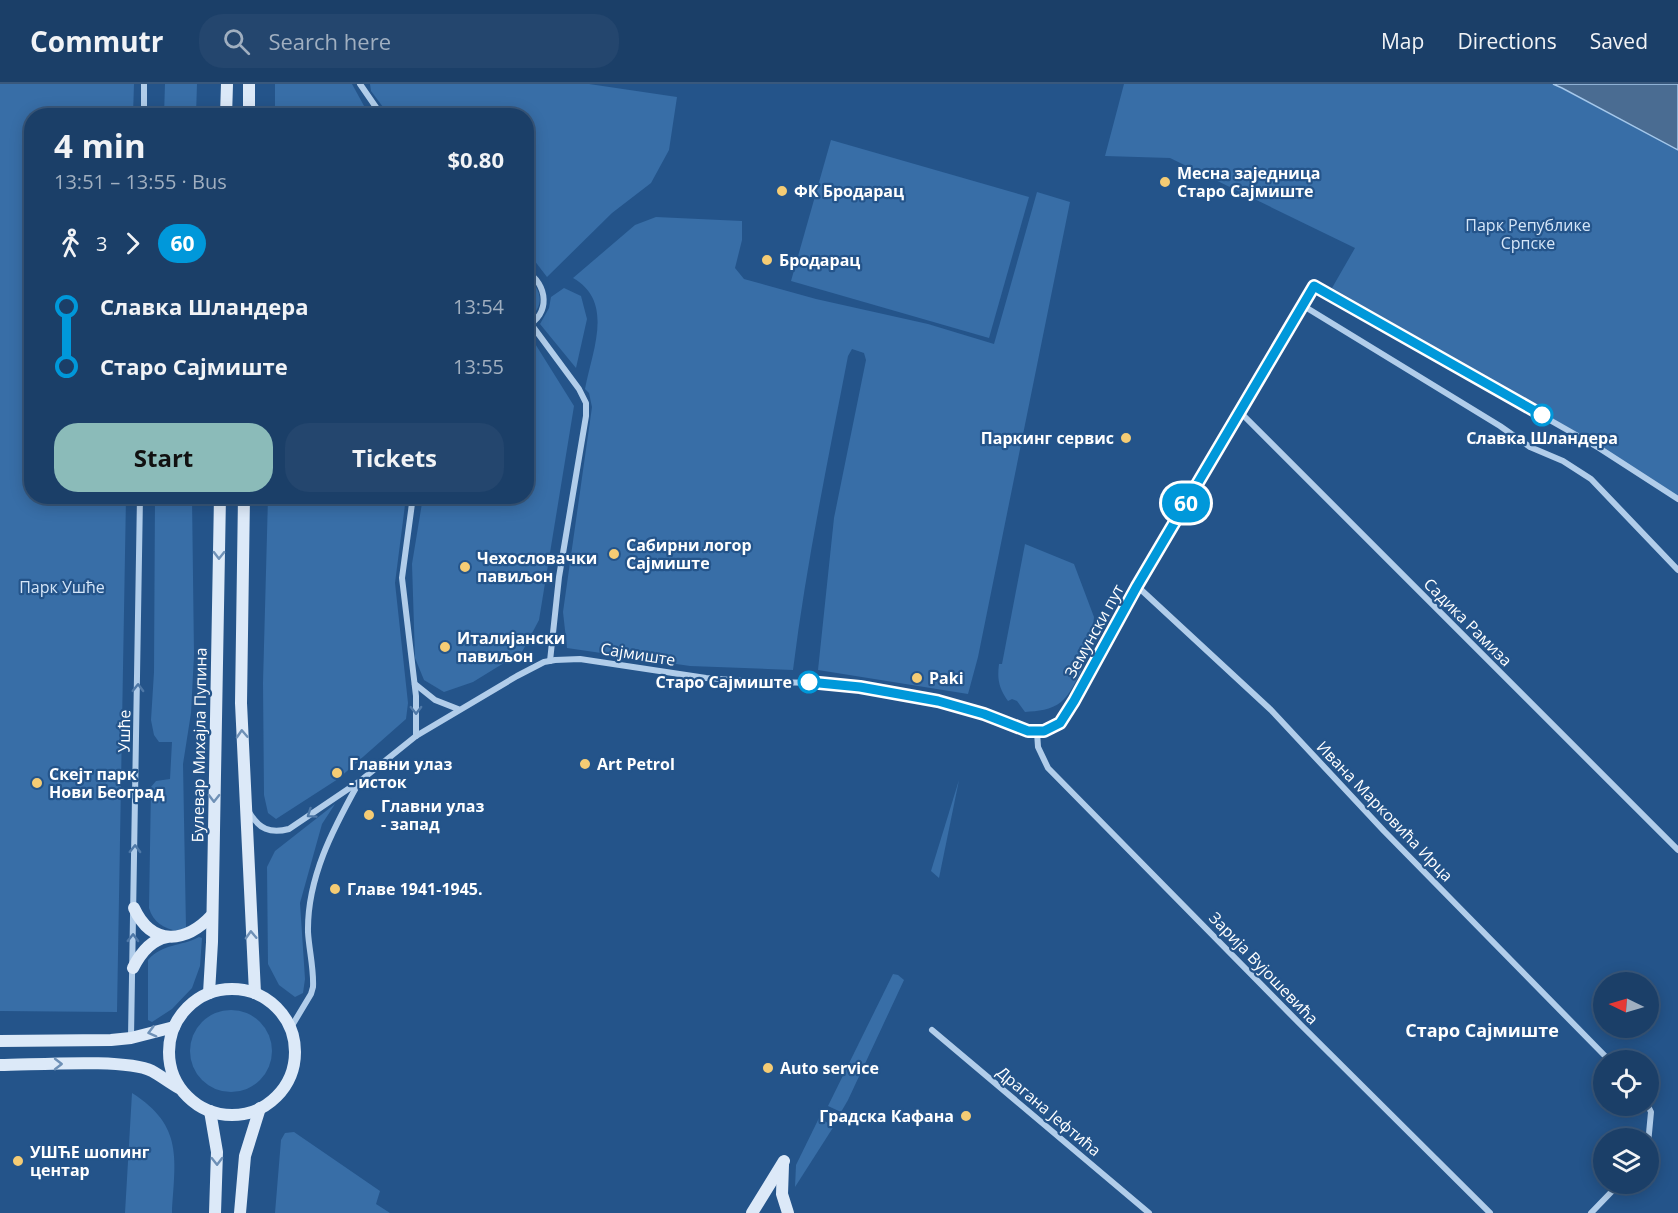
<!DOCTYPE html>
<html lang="en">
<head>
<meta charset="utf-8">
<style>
	:root { --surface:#1b3f68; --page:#24466e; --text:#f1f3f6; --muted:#a0afc0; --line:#39587c; --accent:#8bbbb9 }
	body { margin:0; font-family:"Open Sans",sans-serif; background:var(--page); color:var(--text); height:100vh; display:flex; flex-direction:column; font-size:22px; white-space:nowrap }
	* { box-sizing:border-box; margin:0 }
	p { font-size:20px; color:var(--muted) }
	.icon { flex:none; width:33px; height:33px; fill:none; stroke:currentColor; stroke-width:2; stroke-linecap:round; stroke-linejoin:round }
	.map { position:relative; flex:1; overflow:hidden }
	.sheet { position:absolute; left:24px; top:24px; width:510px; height:396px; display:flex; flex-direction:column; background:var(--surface); border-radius:24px; box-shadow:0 3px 15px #0003,0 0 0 2px var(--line) }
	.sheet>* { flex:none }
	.badge { padding:0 12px; border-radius:20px; font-size:21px; line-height:39px }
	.needle { width:39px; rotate:275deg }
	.controls { position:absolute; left:1593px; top:888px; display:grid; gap:12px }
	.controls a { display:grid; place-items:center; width:66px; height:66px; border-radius:50%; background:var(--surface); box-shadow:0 3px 15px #0003,0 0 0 2px var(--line); font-size:30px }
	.map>.badge { position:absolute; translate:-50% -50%; box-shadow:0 0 0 3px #fff }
	.legs { display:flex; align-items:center; gap:9px; height:66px; padding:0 30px; font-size:20px }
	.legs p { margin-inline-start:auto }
	.headline { display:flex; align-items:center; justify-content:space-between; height:102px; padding:0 30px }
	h1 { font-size:33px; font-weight:700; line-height:45px }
	.button { display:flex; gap:12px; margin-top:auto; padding:12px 30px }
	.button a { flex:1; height:69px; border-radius:24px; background:var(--accent); color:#111; font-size:24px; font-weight:700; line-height:69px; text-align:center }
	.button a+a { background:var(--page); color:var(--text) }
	ul { padding:0 30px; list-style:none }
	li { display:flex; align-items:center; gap:21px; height:60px; font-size:22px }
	li i { display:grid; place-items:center; width:9px; height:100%; margin:0 8px; background:currentColor }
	li i::after { content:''; width:15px; height:15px; margin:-8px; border:4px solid; border-radius:50%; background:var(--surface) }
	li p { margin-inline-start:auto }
	li:first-child i { background:linear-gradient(#0000 50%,currentColor 0) }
	li:last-child i { background:linear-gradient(currentColor 50%,#0000 0) }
	header { display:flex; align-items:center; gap:36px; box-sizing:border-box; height:84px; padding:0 30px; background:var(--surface); border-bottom:2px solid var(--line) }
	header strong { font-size:28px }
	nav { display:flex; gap:33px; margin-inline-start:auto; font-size:21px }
	.search { width:420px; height:54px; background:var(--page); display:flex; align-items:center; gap:15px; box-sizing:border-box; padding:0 21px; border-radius:24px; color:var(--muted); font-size:22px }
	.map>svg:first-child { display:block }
	.green { fill:#386ea7 }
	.water { fill:#4a6c92; stroke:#a5c8eb; stroke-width:1.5 }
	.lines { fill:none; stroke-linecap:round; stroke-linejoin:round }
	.street { stroke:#b1cdea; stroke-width:6 }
	.secondary { stroke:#dce9f8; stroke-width:12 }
	.oneway { stroke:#6e90b6 }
	.oneway2 { stroke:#4e78a7 }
	.line-1-casing { stroke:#fff; stroke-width:14 }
	.line-1 { stroke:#0098da; stroke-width:9 }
	.poi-dot { fill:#f5cc74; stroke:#24548a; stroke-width:2 }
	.stop-1-dot { fill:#fff; stroke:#0098da; stroke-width:3 }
	.labels { text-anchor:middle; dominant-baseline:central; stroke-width:4.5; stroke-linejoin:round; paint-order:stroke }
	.poi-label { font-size:16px; font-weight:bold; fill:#fff; stroke:#24548a; text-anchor:start }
	.park-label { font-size:16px; fill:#d5e6f8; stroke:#24548a }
	.stop-label { font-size:16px; font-weight:bold; fill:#fff; stroke:#24548a }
	.street-label { font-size:16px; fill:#fff; stroke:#24548a }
	.neighbourhood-label { font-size:18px; font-weight:bold; fill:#fff; stroke:#24548a }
</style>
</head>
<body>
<header>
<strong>Commutr</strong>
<div class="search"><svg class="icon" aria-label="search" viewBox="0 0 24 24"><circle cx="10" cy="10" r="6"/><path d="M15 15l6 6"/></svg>Search here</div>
<nav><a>Map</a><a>Directions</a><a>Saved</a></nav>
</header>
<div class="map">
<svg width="1678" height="1129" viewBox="0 0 1678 1129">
	<rect width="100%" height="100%" fill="#24548a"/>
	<g class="green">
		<polygon points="0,0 134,0 133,31 32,32 32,412 126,413 117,928 0,927"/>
		<polygon points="165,0 197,0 196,31 164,31"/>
		<polygon points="275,0 352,0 369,31 275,31"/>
		<polygon points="370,0 589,0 677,13 669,66 651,99 612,129 547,193 534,176 527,175 526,32 389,31 371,7"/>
		<polygon points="1124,0 1553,0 1678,66 1678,412 1452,273 1332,204 1355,164 1170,74 1105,72"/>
		<polygon points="831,56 1029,113 989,254 791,197"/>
		<path d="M1037 108 1070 118 978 573 968 610 818 586 834 434 866 276 864 269 852 265 848 272C828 376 806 481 793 586L690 582 567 564 563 528 592 323 589 309 585 305C592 267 615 218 573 194L635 141 656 133 742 137V156L735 184 744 195 816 215 928 240 994 260Z"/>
		<path d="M527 193C543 207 545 223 527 236Z"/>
		<polygon points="564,204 581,212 587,235 576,284 540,240 549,224 551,213"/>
		<polygon points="527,250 529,250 574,322 539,536 522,568 473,598 444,608 424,596 415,574 412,480 423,413 526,412"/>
		<path d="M155 413H192L194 571 191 629 183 680 186 844 178 847C164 845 153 838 149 824L151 703 156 697 170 695 172 658H159L154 651 151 636 154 588Z"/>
		<polygon points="268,413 406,413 395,499 408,619 406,635 338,695 276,735 268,729 264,711 263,599"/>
		<path d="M1025 460 1074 480 1094 533 1093 542 1097 553C1089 569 1074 608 1061 618 1051 626 1038 627 1025 628L1017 617 1012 615 1008 617C999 604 997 596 999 580H1002Z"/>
		<polygon points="959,696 939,794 931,787"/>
		<polygon points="335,720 322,740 300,819 305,895 303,909 295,913 279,901 268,880 267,783 275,767"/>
		<path d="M199 853 202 854 200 882 192 904 172 925 152 938 148 936V876C163 859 180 863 199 853Z"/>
		<polygon points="893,890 898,891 904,896 848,1016 841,1028 828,1022"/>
		<circle cx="231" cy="967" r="41"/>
		<path d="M132 1009C184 1042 175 1075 172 1129H125Z"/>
		<polygon points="819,1034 834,1042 795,1103 796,1081"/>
		<polygon points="294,1048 380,1107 376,1120 390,1129 275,1129 281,1056 285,1049"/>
	</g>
	<polygon class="water" points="1553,0 1678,0 1678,66 1562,4"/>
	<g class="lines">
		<g class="street">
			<polyline points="360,0 382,32"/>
			<polyline points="144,32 144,0"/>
			<path d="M526 187C548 200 551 231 526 242"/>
			<polyline points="1302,221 1500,342 1530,363 1563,377 1591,395 1678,486"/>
			<polyline points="531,240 579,305 586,319 586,332 559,493 550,577"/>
			<polyline points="1240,328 1678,766"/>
			<polyline points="413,412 402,494 416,612 416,652"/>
			<polyline points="1137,502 1271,626 1384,747 1609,976"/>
			<polyline points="415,600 435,616 458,625"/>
			<polyline points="1037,648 1038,663 1048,684 1301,941 1490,1129"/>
			<path d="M249 728C259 745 270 750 289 745L360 697 416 652 517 592 544 578 555 576 580 575 706 594 757 598 827 599 860 603 957 622 1028 647H1044L1055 643 1060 639 1074 617 1137 502 1314 202 1599 364 1678 415"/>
			<path d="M290 945 311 910 313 903C314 885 309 866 308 848 307 794 333 745 358 700"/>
			<polyline points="932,946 1149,1129"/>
			<polyline points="131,953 140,412"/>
			<polyline points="1648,1022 1651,1028 1648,1060"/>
			<polyline points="1591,1129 1619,1100"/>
		</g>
		<g class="secondary">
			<polyline points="226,32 227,0"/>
			<polyline points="249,32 249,0"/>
			<polyline points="244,412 241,619 255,909"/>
			<path d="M134 824C152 863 186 859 212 831"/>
			<path d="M133 884C140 870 150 856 167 853"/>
			<circle cx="232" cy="968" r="63"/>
			<polyline points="209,909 212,858 220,412"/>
			<polyline points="0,957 111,956 131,954 174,943"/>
			<path d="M0 981C33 981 125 974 152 987 161 992 170 999 179 1004"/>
			<polyline points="210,1027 217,1068 215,1129"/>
			<polyline points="783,1081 782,1110 788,1129"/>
			<polyline points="240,1129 245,1072 260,1024"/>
			<polyline points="752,1129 784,1077"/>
		</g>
	</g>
	<defs><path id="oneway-chevron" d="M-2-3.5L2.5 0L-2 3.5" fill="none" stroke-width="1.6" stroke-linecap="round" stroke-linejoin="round" transform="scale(1.5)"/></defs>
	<g class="oneway">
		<use href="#oneway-chevron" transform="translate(219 471) rotate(91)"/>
		<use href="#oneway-chevron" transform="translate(242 650) rotate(-93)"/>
		<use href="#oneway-chevron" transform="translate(214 714) rotate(91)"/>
		<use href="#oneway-chevron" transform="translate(251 851) rotate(-92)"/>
		<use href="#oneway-chevron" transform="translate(152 948) rotate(165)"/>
		<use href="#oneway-chevron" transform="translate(58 980)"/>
		<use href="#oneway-chevron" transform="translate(217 1077) rotate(89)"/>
	</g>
	<g class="oneway2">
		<use href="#oneway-chevron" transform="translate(138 604) rotate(-89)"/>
		<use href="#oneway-chevron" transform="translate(416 626) rotate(89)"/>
		<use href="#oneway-chevron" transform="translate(311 730) rotate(146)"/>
		<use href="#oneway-chevron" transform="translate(135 765) rotate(-89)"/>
		<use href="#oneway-chevron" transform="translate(133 854) rotate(-89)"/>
	</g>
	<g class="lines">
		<defs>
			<polyline id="line-1" points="809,598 860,603 938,617 984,630 1028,647 1044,647 1060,639 1074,617 1137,502 1314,202 1542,331"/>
		</defs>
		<use href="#line-1" class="line-1-casing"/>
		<use href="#line-1" class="line-1"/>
	</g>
	<g class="poi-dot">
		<circle cx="1165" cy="98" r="6"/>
		<circle cx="782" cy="107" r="6"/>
		<circle cx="767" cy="176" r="6"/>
		<circle cx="1126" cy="354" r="6"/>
		<circle cx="614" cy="470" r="6"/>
		<circle cx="465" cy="483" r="6"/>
		<circle cx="445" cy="563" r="6"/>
		<circle cx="917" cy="594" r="6"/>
		<circle cx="585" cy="680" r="6"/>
		<circle cx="337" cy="689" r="6"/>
		<circle cx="37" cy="699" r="6"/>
		<circle cx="369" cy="731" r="6"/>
		<circle cx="335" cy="805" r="6"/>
		<circle cx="768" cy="984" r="6"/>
		<circle cx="966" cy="1032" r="6"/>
		<circle cx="18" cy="1077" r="6"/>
	</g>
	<g class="stop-1-dot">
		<circle cx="1542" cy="331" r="10"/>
		<circle cx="809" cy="598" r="10"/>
	</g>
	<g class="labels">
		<g class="poi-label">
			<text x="1177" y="89">Месна заједница<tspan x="1177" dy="18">Старо Сајмиште</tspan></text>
			<text x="794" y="107">ФК Бродарац</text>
			<text x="779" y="176">Бродарац</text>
			<text x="1114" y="354" text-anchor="end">Паркинг сервис</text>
			<text x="626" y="461">Сабирни логор<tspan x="626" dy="18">Сајмиште</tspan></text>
			<text x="477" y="474">Чехословачки<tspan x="477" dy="18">павиљон</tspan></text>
			<text x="457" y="554">Италијански<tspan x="457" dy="18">павиљон</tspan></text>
			<text x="929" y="594">Paki</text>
			<text x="349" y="680">Главни улаз<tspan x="349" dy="18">- исток</tspan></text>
			<text x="597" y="680">Art Petrol</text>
			<text x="49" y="690">Скејт парк<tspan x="49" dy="18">Нови Београд</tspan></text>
			<text x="381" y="722">Главни улаз<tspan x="381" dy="18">- запад</tspan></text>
			<text x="347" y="805">Главе 1941-1945.</text>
			<text x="780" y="984">Auto service</text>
			<text x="954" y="1032" text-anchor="end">Градска Кафана</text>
			<text x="30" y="1068">УШЋЕ шопинг<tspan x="30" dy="18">центар</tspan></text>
		</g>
		<g class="park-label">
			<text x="1528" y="141">Парк Републике<tspan x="1528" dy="18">Српске</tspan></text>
			<text x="62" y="503">Парк Ушће</text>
		</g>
		<g class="stop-label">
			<text x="1542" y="354">Славка Шландера</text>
			<text x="792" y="598" text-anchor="end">Старо Сајмиште</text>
		</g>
		<g class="street-label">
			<text transform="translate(1468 538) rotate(45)">Садика Рамиза</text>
			<text transform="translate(1094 547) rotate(-61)">Земунски пут</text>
			<text transform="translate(638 570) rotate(9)">Сајмиште</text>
			<text transform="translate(124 647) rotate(-89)">Ушће</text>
			<text transform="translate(199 661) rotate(-89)">Булевар Михајла Пупина</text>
			<text transform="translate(1385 727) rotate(46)">Ивана Марковића Ирца</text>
			<text transform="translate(1264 884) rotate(46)">Зарија Вујошевића</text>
			<text transform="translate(1049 1027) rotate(40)">Драгана Јефтића</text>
		</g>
		<g class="neighbourhood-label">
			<text x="1482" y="946">Старо Сајмиште</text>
		</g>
	</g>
</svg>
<div class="controls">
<a><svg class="needle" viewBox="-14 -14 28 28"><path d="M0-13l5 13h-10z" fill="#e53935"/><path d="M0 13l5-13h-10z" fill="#a0afc0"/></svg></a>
<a><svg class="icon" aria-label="locate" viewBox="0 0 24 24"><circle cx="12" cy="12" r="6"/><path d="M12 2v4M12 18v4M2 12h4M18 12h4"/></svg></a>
<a><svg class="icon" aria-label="layers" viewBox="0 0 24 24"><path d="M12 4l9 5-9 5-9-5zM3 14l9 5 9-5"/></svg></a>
</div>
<b class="badge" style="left:1186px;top:419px;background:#0098da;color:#fff">60</b>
<section class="sheet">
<div class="headline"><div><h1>4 min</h1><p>13:51 – 13:55 · Bus</p></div><b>$0.80</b></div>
<div class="legs"><svg class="icon" aria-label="walk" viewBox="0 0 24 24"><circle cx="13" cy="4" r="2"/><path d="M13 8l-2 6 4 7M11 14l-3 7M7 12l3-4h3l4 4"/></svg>3<svg class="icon" aria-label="forward" viewBox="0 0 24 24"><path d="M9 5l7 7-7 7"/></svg><b class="badge" style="background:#0098da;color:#fff">60</b></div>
<ul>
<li><i style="color:#0098da"></i><b>Славка Шландера</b><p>13:54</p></li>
<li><i style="color:#0098da"></i><b>Старо Сајмиште</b><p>13:55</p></li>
</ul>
<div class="button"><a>Start</a><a>Tickets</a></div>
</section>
</div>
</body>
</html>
